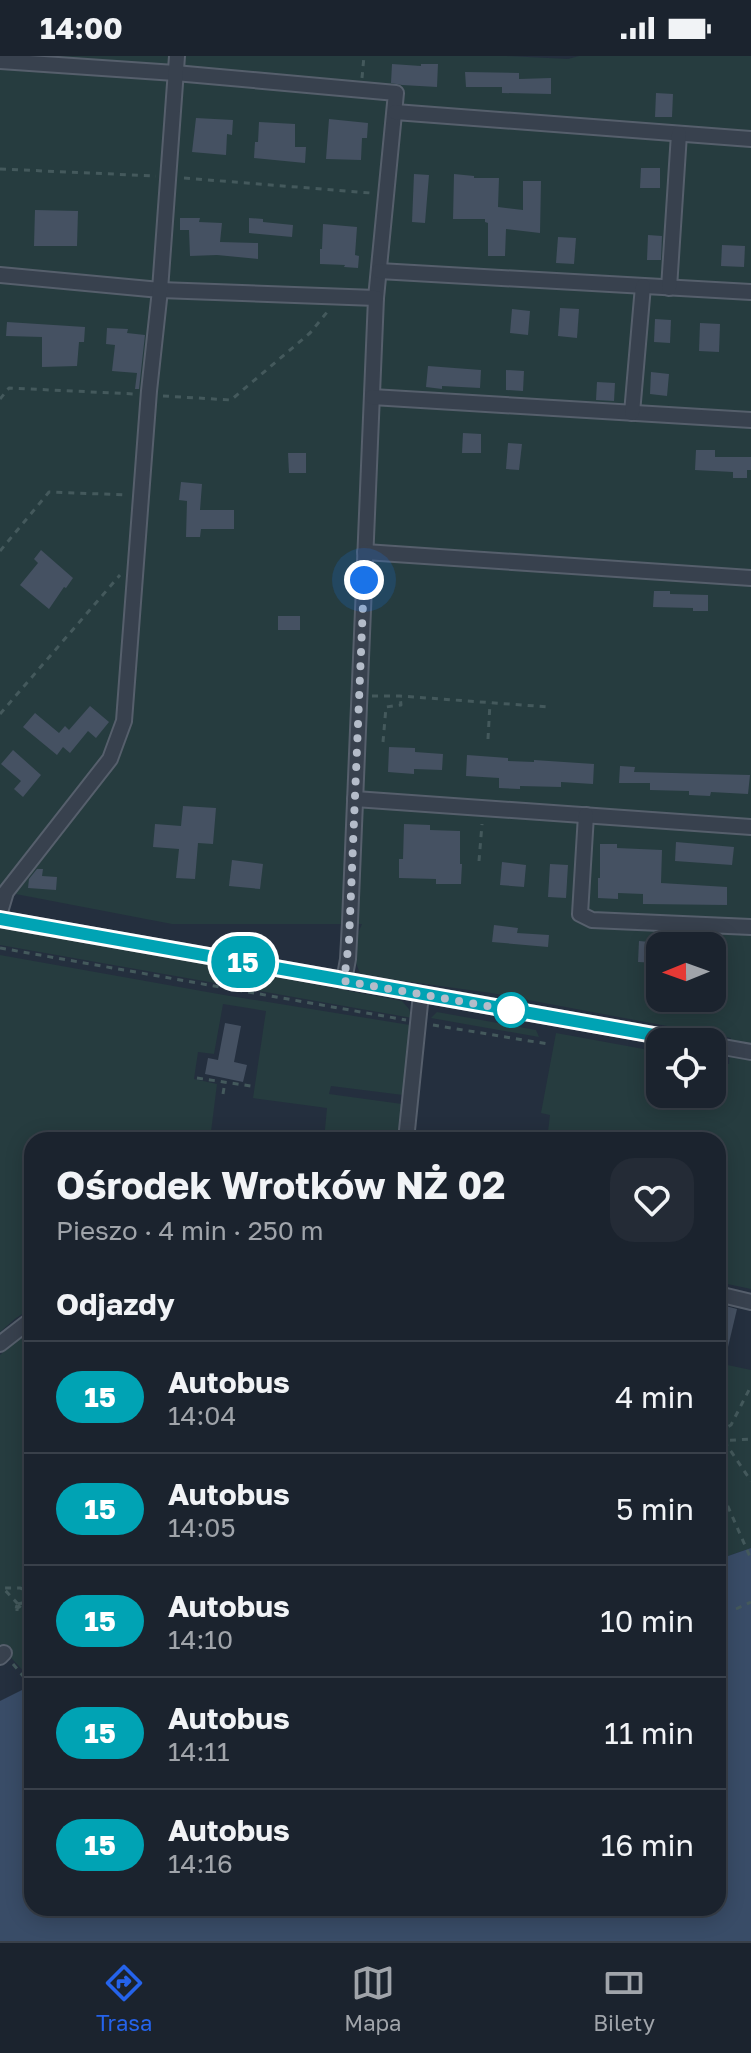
<!DOCTYPE html>
<html lang="pl">
<head>
<meta charset="utf-8">
<style>
	:root { --surface:#1b232e; --page:#242b36; --text:#f1f3f6; --muted:#a0a4aa; --line:#39404a; --accent:#2563eb }
	body { margin:0; font-family:"Golos Text",sans-serif; background:var(--page); color:var(--text); height:100vh; display:flex; flex-direction:column; font-size:30px; white-space:nowrap }
	* { box-sizing:border-box; margin:0 }
	p { font-size:26px; color:var(--muted) }
	.icon { flex:none; width:44px; height:44px; fill:none; stroke:currentColor; stroke-width:2; stroke-linecap:round; stroke-linejoin:round }
	.map { position:relative; flex:1; overflow:hidden }
	.sheet { position:absolute; left:24px; top:1076px; width:702px; height:784px; display:flex; flex-direction:column; background:var(--surface); border-radius:24px; box-shadow:0 4px 20px #0003,0 0 0 2px var(--line) }
	.sheet>* { flex:none }
	.badge { padding:0 16px; border-radius:26px; font-size:28px; line-height:52px }
	.needle { width:52px; rotate:269deg }
	.controls { position:absolute; left:646px; top:876px; display:grid; gap:16px }
	.controls a { display:grid; place-items:center; width:80px; height:80px; border-radius:16px; background:var(--surface); box-shadow:0 4px 20px #0003,0 0 0 2px var(--line); font-size:40px }
	.you { position:absolute; width:40px; height:40px; margin:-20px; border:6px solid #fff; border-radius:50%; background:#1a73e8; box-shadow:0 0 0 12px #1a73e833 }
	.map>.badge { position:absolute; translate:-50% -50%; box-shadow:0 0 0 4px #fff }
	h2 { padding:0 32px; font-size:30px; line-height:72px }
	.round { display:grid; place-items:center; flex:none; width:84px; height:84px; border-radius:24px; background:var(--page) }
	.summary { display:flex; align-items:center; justify-content:space-between; height:136px; padding:0 32px }
	h1 { font-size:38px; font-weight:700; line-height:60px }
	ul { padding:0; list-style:none }
	li { display:flex; align-items:center; gap:24px; height:112px; padding:0 32px; border-top:2px solid var(--line) }
	li div { flex:1 }
	li b { display:block; font-size:30px }
	li em { font-style:normal }
	li .badge { min-width:88px; font-weight:700; text-align:center }
	.status { display:flex; justify-content:space-between; align-items:center; height:56px; padding:0 40px; background:var(--surface); direction:ltr }
	.status svg { height:22px; fill:currentColor }
	.tabs { display:flex; justify-content:space-around; align-items:center; height:112px; border-top:2px solid var(--line); background:var(--surface); font-size:22px; color:var(--muted) }
	.tabs a { display:grid; justify-items:center; gap:4px }
	.tabs .active { color:var(--accent) }
	.map>svg:first-child { display:block }
	.green { fill:#263c3f; fill-rule:evenodd }
	.water { fill:#394c67 }
	.building { fill:#455162 }
	.lines { fill:none; stroke-linecap:round; stroke-linejoin:round }
	.minor-casing { stroke:#565f6c; stroke-width:18 }
	.path { stroke:#44595c; stroke-width:3; stroke-dasharray:6 6; stroke-linecap:butt }
	.minor { stroke:#38414e; stroke-width:14 }
	.path-bridge { stroke:#44595c; stroke-width:3; stroke-dasharray:6 6; stroke-linecap:butt }
	.line-casing { stroke:#fff; stroke-width:18 }
	.line { stroke:#00a3b4; stroke-width:12 }
	.walk { stroke:#b4bcc9; stroke-width:8; stroke-dasharray:0 14.4 }
	.stop-dot { fill:#fff; stroke:#00a3b4; stroke-width:4 }
</style>
</head>
<body>
<div class="status"><b>14:00</b><svg viewBox="0 0 49 12"><path d="M0 12V9h3v3zM5 12V6h3v6zM10 12V3h3v9zM15 12V0h3v12zM26 1h20v11H26zM47 4h2v5h-2z"/></svg></div>
<div class="map">
<svg width="751" height="1885" viewBox="0 0 751 1885">
	<rect width="100%" height="100%" fill="#242f3e"/>
	<g class="green">
		<path d="M0 0H507L568 3 579 0H751V1233L718 1226V1084H547L550 1059 541 1057 556 977 660 996V1038H712V1006L729 1008 731 982 491 937 361 919C350 895 352 891 362 868H172L0 835ZM660 890H712V942H660Z"/>
		<polygon points="0,872 229,912 402,945 409,953 412,962 0,889"/>
		<polygon points="0,899 224,939 410,969 403,1039 331,1030 329,1038 402,1048 402,1073 394,1084 324,1084 327,1052 253,1042 266,955 223,948 214,998 198,996 194,1023 217,1028 210,1084 32,1084 32,1252 16,1262 0,1276"/>
		<polygon points="437,956 536,974 539,981 431,962"/>
		<polygon points="32,1272 32,1622 31,1623 0,1590 0,1299"/>
		<polygon points="718,1307 751,1314 751,1492 728,1500 718,1500"/>
	</g>
	<polygon class="water" points="751,1492 751,1885 0,1885 0,1645 32,1629 32,1852 718,1852 718,1500 728,1500"/>
	<g class="building">
		<polygon points="392,8 421,10 421,8 438,8 437,31 402,29 391,27"/>
		<polygon points="465,16 519,17 519,23 551,22 551,38 502,37 502,31 466,31"/>
		<polygon points="656,37 673,38 672,61 655,61"/>
		<polygon points="196,62 233,64 232,79 227,78 226,99 192,96"/>
		<polygon points="329,63 368,67 367,82 362,82 361,104 326,103"/>
		<polygon points="259,66 295,68 295,91 306,91 305,107 254,102 255,86 258,86"/>
		<polygon points="641,112 660,112 660,132 640,132"/>
		<polygon points="414,118 429,119 425,167 412,166"/>
		<polygon points="454,118 474,120 474,122 499,122 498,151 523,154 523,125 541,125 540,177 506,173 505,200 488,200 488,167 485,166 485,163 453,163"/>
		<polygon points="35,154 78,155 77,190 34,190"/>
		<polygon points="180,162 200,162 199,166 222,167 220,186 258,187 258,203 217,199 190,200 189,174 180,174"/>
		<polygon points="249,162 263,163 263,166 293,169 292,181 249,177"/>
		<polygon points="323,168 357,171 355,199 359,200 358,212 344,211 345,209 320,208 320,193 322,193"/>
		<polygon points="648,179 662,180 661,204 647,204"/>
		<polygon points="558,181 576,182 574,208 556,207"/>
		<polygon points="722,189 745,190 744,211 721,210"/>
		<polygon points="560,252 579,253 577,282 558,280"/>
		<polygon points="512,253 530,255 528,279 510,277"/>
		<polygon points="655,263 671,264 670,287 654,286"/>
		<polygon points="7,266 85,271 84,286 79,286 77,310 42,311 42,281 6,280"/>
		<polygon points="700,267 720,268 719,296 699,295"/>
		<polygon points="107,272 128,273 127,277 145,279 139,333 135,333 137,317 112,315 115,289 106,288"/>
		<polygon points="428,310 481,314 480,332 442,330 442,333 426,331"/>
		<polygon points="506,314 524,315 523,335 506,334"/>
		<polygon points="651,316 669,318 667,340 650,338"/>
		<polygon points="597,326 615,327 614,345 596,344"/>
		<polygon points="463,377 481,378 481,397 462,397"/>
		<polygon points="508,387 522,388 519,414 506,413"/>
		<polygon points="696,394 715,394 715,401 751,401 751,414 747,414 747,422 733,422 733,416 695,414"/>
		<polygon points="288,397 306,397 306,417 289,417"/>
		<polygon points="181,426 202,428 200,454 234,454 234,473 201,473 200,481 186,481 187,445 179,444"/>
		<polygon points="41,494 73,522 66,532 64,531 49,553 20,529 38,507 34,503"/>
		<polygon points="654,535 670,535 670,538 708,539 708,555 693,555 693,552 653,551"/>
		<rect x="278" y="560" width="22" height="14"/>
		<polygon points="90,650 109,666 96,682 88,675 70,697 63,691 57,699 23,671 35,657 59,677 65,670 69,674"/>
		<polygon points="389,691 415,692 415,696 443,698 442,714 414,713 414,718 388,716"/>
		<polygon points="13,694 41,719 23,741 14,733 21,725 1,708"/>
		<polygon points="467,699 508,702 508,705 534,706 534,704 594,708 593,728 561,726 561,731 520,730 520,733 499,732 499,722 466,720"/>
		<polygon points="620,710 635,711 634,716 750,719 748,738 711,736 710,740 689,739 689,735 650,734 650,727 619,727"/>
		<polygon points="183,750 216,752 213,788 198,787 195,823 176,822 179,793 153,791 155,768 181,770"/>
		<polygon points="404,768 430,769 430,774 460,775 460,808 462,808 461,828 436,828 436,823 399,822 399,803 403,803"/>
		<polygon points="676,786 734,791 732,809 675,805"/>
		<polygon points="600,788 617,788 617,792 662,794 661,827 727,831 727,849 643,848 643,838 618,837 618,843 598,842 598,822 600,822"/>
		<polygon points="232,804 263,808 260,833 229,830"/>
		<polygon points="502,806 526,809 524,831 500,829"/>
		<polygon points="550,808 568,809 566,842 548,841"/>
		<polygon points="37,813 43,813 42,820 57,821 56,834 28,832 29,823"/>
		<polygon points="494,869 518,872 517,877 549,879 548,891 492,886"/>
		<polygon points="639,885 660,887 660,907 638,906"/>
		<polygon points="225,967 241,970 234,1006 247,1009 243,1026 205,1018 208,1002 218,1004"/>
		<polygon points="718,1248 737,1253 723,1312 718,1312"/>
	</g>
	<g class="lines">
		<defs>
			<g id="minor">
				<polyline points="0,5 175,17 396,37 376,242"/>
				<polyline points="395,56 751,83"/>
				<polyline points="379,215 751,236"/>
				<polyline points="0,219 160,234 376,242 350,866 348,903 344,925"/>
				<polyline points="669,232 679,78"/>
				<polyline points="372,341 751,364"/>
				<polyline points="632,357 643,230"/>
				<polyline points="365,496 751,522"/>
				<polyline points="355,743 751,771"/>
				<polyline points="586,759 580,858 592,864 751,871"/>
				<polyline points="0,856 6,836 110,703 124,665 149,335 160,234 177,0"/>
				<polyline points="0,863 694,986"/>
				<polyline points="712,989 751,996"/>
				<polyline points="406,1084 421,938"/>
				<polyline points="718,1238 751,1246"/>
				<polyline points="0,1288 32,1263"/>
				<polyline points="0,1601 4,1597"/>
			</g>
		</defs>
		<use href="#minor" class="minor-casing"/>
		<g class="path">
			<polyline points="362,22 364,0"/>
			<polyline points="0,113 156,120"/>
			<polyline points="184,122 371,137"/>
			<polyline points="163,340 231,344 310,277 328,255"/>
			<polyline points="0,343 9,332 135,338"/>
			<polyline points="0,495 49,436 128,439"/>
			<polyline points="372,640 400,640 549,651"/>
			<polyline points="0,658 120,519"/>
			<polyline points="488,683 490,647"/>
			<polyline points="383,686 386,651 401,649 400,640"/>
			<polyline points="479,805 482,768"/>
			<polyline points="0,892 406,964"/>
			<polyline points="433,969 548,988"/>
			<polyline points="197,1022 251,1030"/>
			<polyline points="223,1038 225,1026"/>
			<polyline points="718,1376 731,1369 751,1330"/>
			<polyline points="718,1385 751,1383"/>
			<polyline points="724,1385 751,1425"/>
			<polyline points="718,1428 751,1503"/>
			<polyline points="18,1548 3,1532 20,1532 32,1536"/>
			<polyline points="18,1548 22,1547 27,1552 32,1552"/>
			<polyline points="17,1553 17,1555"/>
			<polyline points="736,1553 751,1546"/>
			<polyline points="13,1608 29,1627 32,1625"/>
		</g>
		<use href="#minor" class="minor"/>
		<polyline class="path-bridge" points="17,1553 19,1550 21,1552 16,1553 17,1549"/>
	</g>
	<g class="lines">
		<defs>
			<polyline id="line" points="0,863 693,986"/>
		</defs>
		<use href="#line" class="line-casing"/>
		<use href="#line" class="line"/>
		<polyline class="walk" points="364,524 349,885 344,925 511,954"/>
	</g>
	<circle class="stop-dot" cx="511" cy="954" r="16"/>
</svg>
<div class="controls">
<a><svg class="needle" viewBox="-14 -14 28 28"><path d="M0-13l5 13h-10z" fill="#e53935"/><path d="M0 13l5-13h-10z" fill="#a0a4aa"/></svg></a>
<a><svg class="icon" aria-label="locate" viewBox="0 0 24 24"><circle cx="12" cy="12" r="6"/><path d="M12 2v4M12 18v4M2 12h4M18 12h4"/></svg></a>
</div>
<div class="you" style="left:364px;top:524px"></div>
<b class="badge" style="left:243px;top:906px;background:#00a3b4;color:#fff">15</b>
<section class="sheet">
<div class="summary"><div><h1>Ośrodek Wrotków NŻ 02</h1><p>Pieszo · 4 min · 250 m</p></div><a class="round"><svg class="icon" aria-label="heart" viewBox="0 0 24 24"><path d="M12 20l-8-8c-3-5 5-10 8-4 3-6 11-1 8 4z"/></svg></a></div>
<h2>Odjazdy</h2>
<ul>
<li><span class="badge" style="background:#00a3b4;color:#fff">15</span><div><b>Autobus</b><p>14:04</p></div><em>4 min</em></li>
<li><span class="badge" style="background:#00a3b4;color:#fff">15</span><div><b>Autobus</b><p>14:05</p></div><em>5 min</em></li>
<li><span class="badge" style="background:#00a3b4;color:#fff">15</span><div><b>Autobus</b><p>14:10</p></div><em>10 min</em></li>
<li><span class="badge" style="background:#00a3b4;color:#fff">15</span><div><b>Autobus</b><p>14:11</p></div><em>11 min</em></li>
<li><span class="badge" style="background:#00a3b4;color:#fff">15</span><div><b>Autobus</b><p>14:16</p></div><em>16 min</em></li>
</ul>
</section>
</div>
<nav class="tabs">
<a class="active"><svg class="icon" aria-label="directions" viewBox="0 0 24 24"><path d="M12 3l9 9-9 9-9-9zM9 14v-3h6M13 9l2 2-2 2"/></svg>Trasa</a>
<a><svg class="icon" aria-label="map" viewBox="0 0 24 24"><path d="M3 6l6-2 6 2 6-2v14l-6 2-6-2-6 2zM9 4v14M15 6v14"/></svg>Mapa</a>
<a><svg class="icon" aria-label="tickets" viewBox="0 0 24 24"><path d="M3 7h18v10H3zM15 7v10"/></svg>Bilety</a>
</nav>
</body>
</html>
